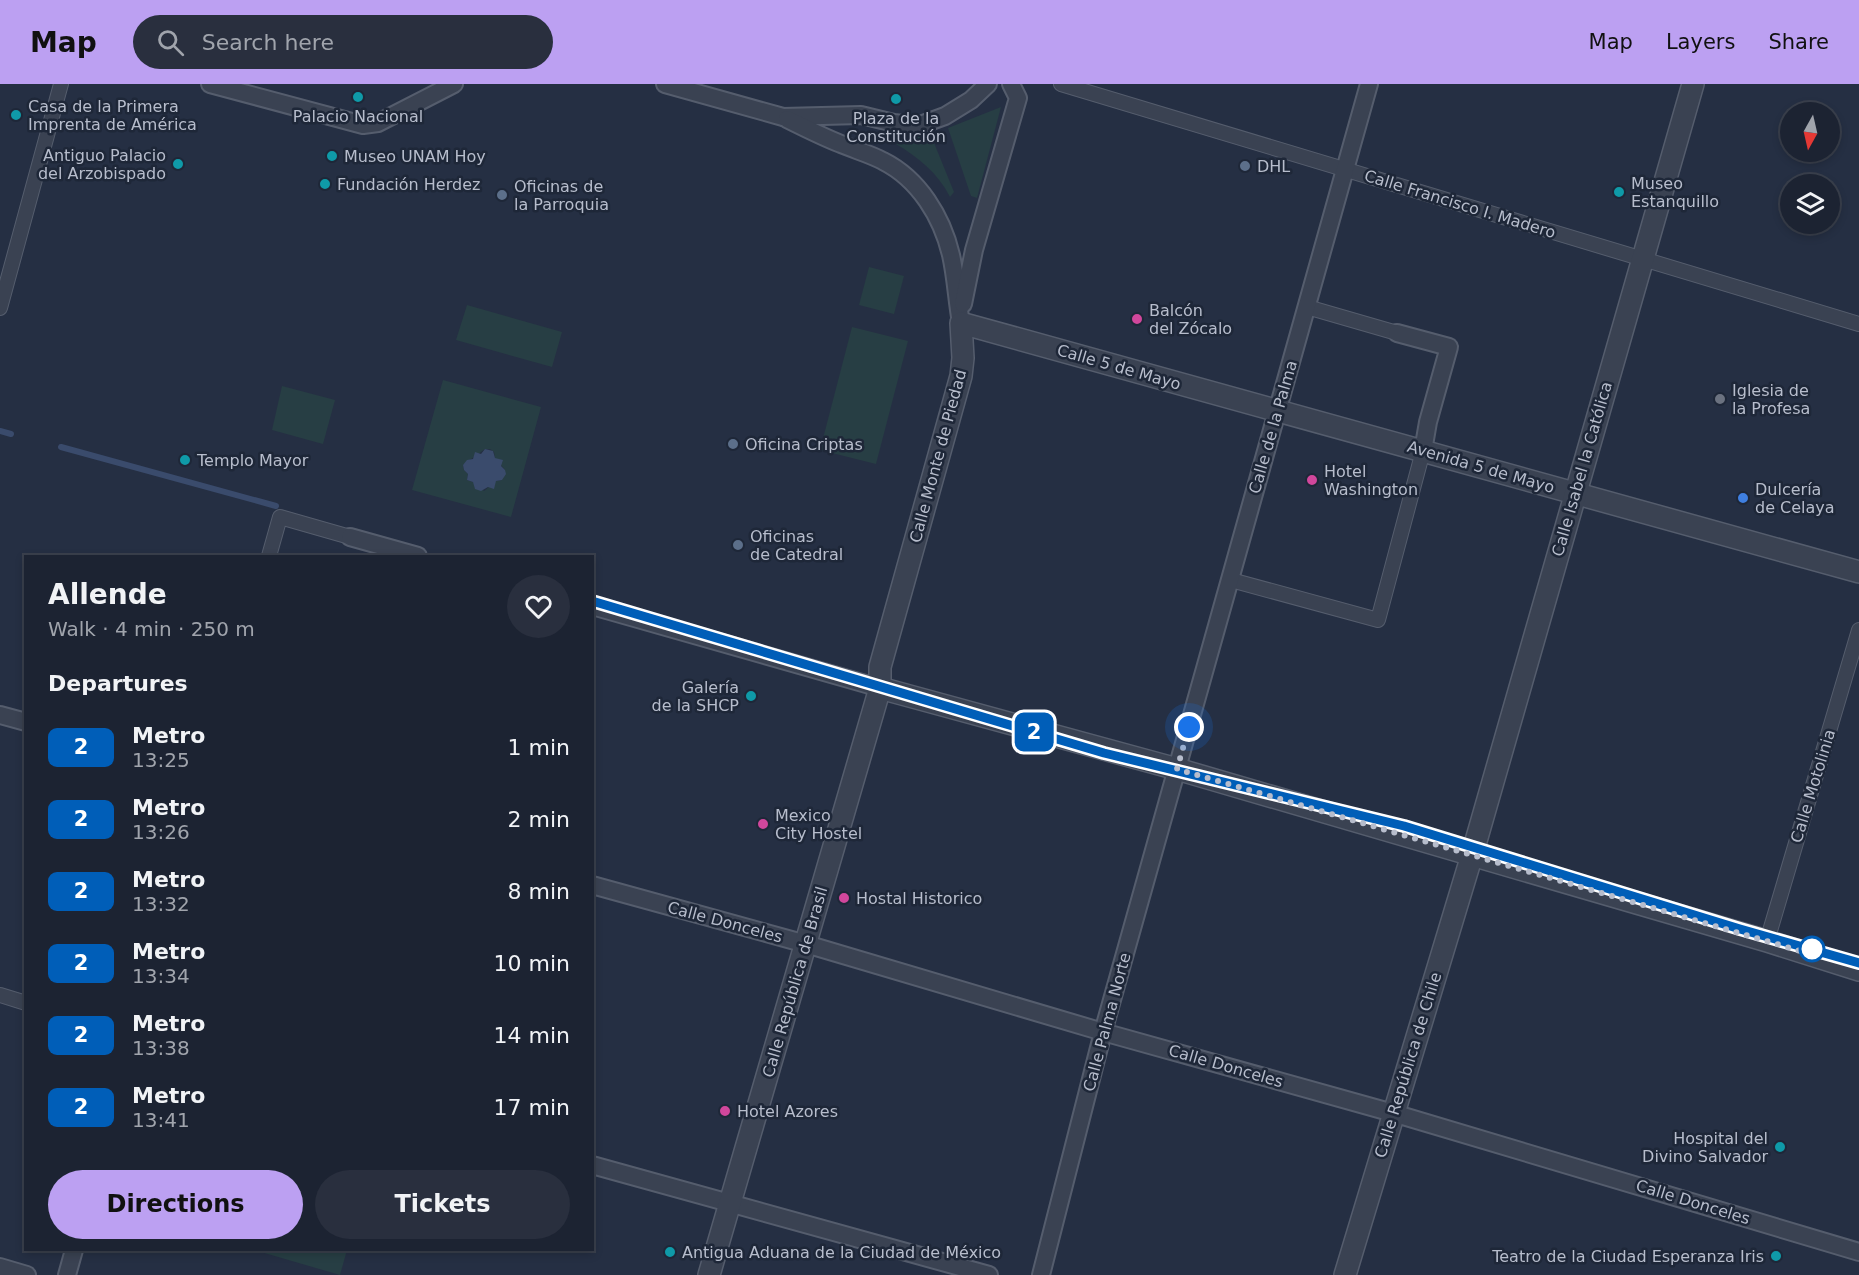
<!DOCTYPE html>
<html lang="en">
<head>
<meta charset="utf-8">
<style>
	:root { --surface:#1c2332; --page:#292f3e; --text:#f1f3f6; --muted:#a0a4ac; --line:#3a404d; --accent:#bca0f2 }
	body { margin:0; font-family:"DejaVu Sans",sans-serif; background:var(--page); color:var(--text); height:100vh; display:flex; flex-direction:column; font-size:22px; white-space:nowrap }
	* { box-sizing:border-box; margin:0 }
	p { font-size:20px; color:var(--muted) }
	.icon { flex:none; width:33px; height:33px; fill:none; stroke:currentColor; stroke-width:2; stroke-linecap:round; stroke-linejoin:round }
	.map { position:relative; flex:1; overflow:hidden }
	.side { position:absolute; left:24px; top:471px; width:570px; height:696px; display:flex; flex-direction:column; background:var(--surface); border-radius:0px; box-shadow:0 3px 9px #0003,0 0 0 2px var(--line) }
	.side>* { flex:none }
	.badge { padding:0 12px; border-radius:9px; font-size:21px; line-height:39px }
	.needle { width:39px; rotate:188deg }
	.buttons { position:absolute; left:1780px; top:18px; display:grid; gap:12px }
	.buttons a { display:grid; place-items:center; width:60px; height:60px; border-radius:50%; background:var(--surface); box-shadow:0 3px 9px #0003,0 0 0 2px var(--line); font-size:30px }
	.you { position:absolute; width:30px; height:30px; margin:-15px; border:4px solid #fff; border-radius:50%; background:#1a73e8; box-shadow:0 0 0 9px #1a73e833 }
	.map>.badge { position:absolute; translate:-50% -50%; box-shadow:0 0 0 3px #fff }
	h2 { padding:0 24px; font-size:22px; line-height:54px }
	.round { display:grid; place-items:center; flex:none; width:63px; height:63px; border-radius:32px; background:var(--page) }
	.summary { display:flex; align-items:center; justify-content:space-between; height:102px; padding:0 24px }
	h1 { font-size:28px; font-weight:800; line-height:45px }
	.action { display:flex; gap:12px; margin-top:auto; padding:12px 24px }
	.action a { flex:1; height:69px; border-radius:36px; background:var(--accent); color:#111; font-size:24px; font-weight:800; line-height:69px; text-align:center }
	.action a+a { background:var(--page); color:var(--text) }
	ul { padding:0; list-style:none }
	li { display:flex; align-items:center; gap:18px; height:72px; padding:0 24px }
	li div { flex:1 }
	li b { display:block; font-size:22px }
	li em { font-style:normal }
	li .badge { min-width:66px; font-weight:700; text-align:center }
	header { display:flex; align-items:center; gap:36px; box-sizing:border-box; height:84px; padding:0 30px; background:var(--accent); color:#111 }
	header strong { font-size:28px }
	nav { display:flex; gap:33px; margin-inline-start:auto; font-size:21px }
	.search { width:420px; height:54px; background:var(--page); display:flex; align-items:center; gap:15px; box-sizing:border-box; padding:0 21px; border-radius:33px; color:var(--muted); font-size:22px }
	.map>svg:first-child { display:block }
	.green { fill:#273e44; fill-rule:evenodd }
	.water { fill:#3a4b6c }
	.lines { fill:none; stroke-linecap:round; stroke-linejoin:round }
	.stream { stroke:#3a4b6c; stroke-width:6 }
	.pedestrian-casing { stroke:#555d6d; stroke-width:16 }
	.minor-casing { stroke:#555d6d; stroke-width:20 }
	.tertiary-casing { stroke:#555d6d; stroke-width:24 }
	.pedestrian { stroke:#3a4252; stroke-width:14 }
	.minor { stroke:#3a4252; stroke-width:16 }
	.tertiary { stroke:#3a4252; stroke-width:21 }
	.line-casing { stroke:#fff; stroke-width:14 }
	.line { stroke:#005eb8; stroke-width:9 }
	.walk { stroke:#b7bdcc; stroke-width:6; stroke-dasharray:0 10.8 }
	.culture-dot { fill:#0f9aa8; stroke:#1e2738; stroke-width:2 }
	.service-dot { fill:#5c6f8a; stroke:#1e2738; stroke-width:2 }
	.hotel-dot { fill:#d1479c; stroke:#1e2738; stroke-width:2 }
	.worship-dot { fill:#6b7280; stroke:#1e2738; stroke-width:2 }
	.shop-dot { fill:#3f7fe0; stroke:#1e2738; stroke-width:2 }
	.stop-dot { fill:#fff; stroke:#005eb8; stroke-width:3 }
	.labels { text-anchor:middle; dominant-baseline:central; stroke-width:5; stroke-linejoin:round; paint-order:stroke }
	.poi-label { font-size:16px; fill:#b7bdcc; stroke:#1e2738; text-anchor:start }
	.street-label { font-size:16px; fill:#b7bdcc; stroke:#1e2738 }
</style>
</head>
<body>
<header>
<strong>Map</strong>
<div class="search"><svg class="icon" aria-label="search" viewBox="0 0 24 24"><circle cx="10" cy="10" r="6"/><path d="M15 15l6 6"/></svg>Search here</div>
<nav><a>Map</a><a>Layers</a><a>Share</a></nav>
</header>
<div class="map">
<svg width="1859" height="1191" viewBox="0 0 1859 1191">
	<rect width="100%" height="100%" fill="#252f43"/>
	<g class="green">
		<polygon points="1001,23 977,114 971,112 948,44"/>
		<path d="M930 49 954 108 950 113C938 89 918 73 896 60L898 51 917 52Z"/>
		<polygon points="869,183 904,192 894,230 859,221"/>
		<polygon points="467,221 562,248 552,283 456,256"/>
		<polygon points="852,243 908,257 876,380 820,366"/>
		<path d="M443 296 541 323 511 433 412 406ZM485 365H490L494 368 495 374 505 386 502 396 496 397 484 407 473 398 467 396 468 390 464 386 463 381Z"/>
		<polygon points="282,302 335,316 323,360 272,346"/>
		<polygon points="261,1166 347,1166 340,1191 261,1168"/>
	</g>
	<polygon class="water" points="485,365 493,367 495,374 503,376 501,382 505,386 506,390 502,396 496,397 494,405 488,403 481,407 475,405 473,398 467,396 468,390 464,386 463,381 467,376 473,375 475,368 481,370"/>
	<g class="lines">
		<g class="stream">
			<polyline points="0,347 11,350"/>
			<polyline points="61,363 276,422"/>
		</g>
		<defs>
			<g id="pedestrian">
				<polyline points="1061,0 1859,240"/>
				<polyline points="1307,223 1397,249"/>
				<polyline points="0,224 61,0"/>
				<polyline points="269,472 280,433 350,453"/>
				<polyline points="1231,496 1378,536 1423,367"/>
				<polyline points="1767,857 1859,546"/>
				<polyline points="0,911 26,919"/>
			</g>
			<g id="minor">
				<polyline points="210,0 363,41 378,39 454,0"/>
				<polyline points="665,0 783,33 861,31 894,39 911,41 923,40 945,32 971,16 988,0"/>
				<path d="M787 35C805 44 823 53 841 60 855 66 870 70 883 77 919 95 942 133 951 171 956 193 957 217 961 239"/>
				<polyline points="963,220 974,166 1018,14 1011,0"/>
				<polyline points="1397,249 1449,263 1428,338 1423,367"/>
				<polyline points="350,453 418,472"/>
				<polyline points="592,522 880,604"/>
				<polyline points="0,631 26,638"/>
				<polyline points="592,801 806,860 1103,948 1393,1029 1859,1168"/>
				<polyline points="592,1081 989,1191"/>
				<polyline points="0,1183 27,1191"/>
				<polyline points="67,1191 74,1166"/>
				<polyline points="1041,1191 1103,948 1369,0"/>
			</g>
			<g id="tertiary">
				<polyline points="880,604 1177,685 1767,857 1859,886"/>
				<polyline points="709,1191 880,604 880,583 961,292 963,274 961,239 1859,488"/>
				<polyline points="1345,1191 1472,771 1693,0"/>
			</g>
		</defs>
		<use href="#pedestrian" class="pedestrian-casing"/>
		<use href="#minor" class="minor-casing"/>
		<use href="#tertiary" class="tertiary-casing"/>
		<use href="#pedestrian" class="pedestrian"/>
		<use href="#minor" class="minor"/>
		<use href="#tertiary" class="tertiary"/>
	</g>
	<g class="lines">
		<defs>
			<polyline id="line" points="592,517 1104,669 1404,742 1740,845 1859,879"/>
		</defs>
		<use href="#line" class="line-casing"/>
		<use href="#line" class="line"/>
		<polyline class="walk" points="1189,643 1177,685 1804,868 1812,865"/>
	</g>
	<g class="culture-dot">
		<circle cx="358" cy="13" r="6"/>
		<circle cx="896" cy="15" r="6"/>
		<circle cx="16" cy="31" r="6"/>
		<circle cx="332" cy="72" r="6"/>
		<circle cx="178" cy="80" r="6"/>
		<circle cx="325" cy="100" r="6"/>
		<circle cx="1619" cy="108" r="6"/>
		<circle cx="185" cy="376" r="6"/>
		<circle cx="751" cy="612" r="6"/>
		<circle cx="1780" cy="1063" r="6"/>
		<circle cx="670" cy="1168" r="6"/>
		<circle cx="1776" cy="1172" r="6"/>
	</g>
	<g class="service-dot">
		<circle cx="1245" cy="82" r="6"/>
		<circle cx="502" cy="111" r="6"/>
		<circle cx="733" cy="360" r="6"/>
		<circle cx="738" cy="461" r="6"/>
	</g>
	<g class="hotel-dot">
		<circle cx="1137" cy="235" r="6"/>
		<circle cx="1312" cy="396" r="6"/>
		<circle cx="763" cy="740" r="6"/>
		<circle cx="844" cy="814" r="6"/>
		<circle cx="725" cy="1027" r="6"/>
	</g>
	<circle class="worship-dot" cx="1720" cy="315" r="6"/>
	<circle class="shop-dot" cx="1743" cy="414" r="6"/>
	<circle class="stop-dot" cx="1812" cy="865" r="12"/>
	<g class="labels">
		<g class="poi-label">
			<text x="28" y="22">Casa de la Primera<tspan x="28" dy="18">Imprenta de América</tspan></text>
			<text x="358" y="32" text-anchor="middle">Palacio Nacional</text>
			<text x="896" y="34" text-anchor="middle">Plaza de la<tspan x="896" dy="18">Constitución</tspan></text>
			<text x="166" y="71" text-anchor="end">Antiguo Palacio<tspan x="166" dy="18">del Arzobispado</tspan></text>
			<text x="344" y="72">Museo UNAM Hoy</text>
			<text x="1257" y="82">DHL</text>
			<text x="1631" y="99">Museo<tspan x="1631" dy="18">Estanquillo</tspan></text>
			<text x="337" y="100">Fundación Herdez</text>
			<text x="514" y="102">Oficinas de<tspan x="514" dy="18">la Parroquia</tspan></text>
			<text x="1149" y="226">Balcón<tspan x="1149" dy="18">del Zócalo</tspan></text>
			<text x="1732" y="306">Iglesia de<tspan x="1732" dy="18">la Profesa</tspan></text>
			<text x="745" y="360">Oficina Criptas</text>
			<text x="197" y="376">Templo Mayor</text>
			<text x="1324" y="387">Hotel<tspan x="1324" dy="18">Washington</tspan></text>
			<text x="1755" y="405">Dulcería<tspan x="1755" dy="18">de Celaya</tspan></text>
			<text x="750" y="452">Oficinas<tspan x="750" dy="18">de Catedral</tspan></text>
			<text x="739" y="603" text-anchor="end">Galería<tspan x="739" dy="18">de la SHCP</tspan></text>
			<text x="775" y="731">Mexico<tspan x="775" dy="18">City Hostel</tspan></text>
			<text x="856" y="814">Hostal Historico</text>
			<text x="737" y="1027">Hotel Azores</text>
			<text x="1768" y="1054" text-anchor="end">Hospital del<tspan x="1768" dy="18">Divino Salvador</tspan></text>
			<text x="682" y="1168">Antigua Aduana de la Ciudad de México</text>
			<text x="1764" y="1172" text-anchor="end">Teatro de la Ciudad Esperanza Iris</text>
		</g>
		<g class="street-label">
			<text transform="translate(1460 120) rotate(17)">Calle Francisco I. Madero</text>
			<text transform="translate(1119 283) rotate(16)">Calle 5 de Mayo</text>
			<text transform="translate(1273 343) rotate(-74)">Calle de la Palma</text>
			<text transform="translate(938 372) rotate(-75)">Calle Monte de Piedad</text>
			<text transform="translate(1481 383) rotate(16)">Avenida 5 de Mayo</text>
			<text transform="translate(1582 385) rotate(-74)">Calle Isabel la Católica</text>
			<text transform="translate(1813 702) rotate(-73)">Calle Motolinia</text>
			<text transform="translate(725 838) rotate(15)">Calle Donceles</text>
			<text transform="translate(795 898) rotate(-74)">Calle República de Brasil</text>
			<text transform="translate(1107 938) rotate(-75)">Calle Palma Norte</text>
			<text transform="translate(1408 981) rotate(-73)">Calle República de Chile</text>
			<text transform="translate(1226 982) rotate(16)">Calle Donceles</text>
			<text transform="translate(1693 1118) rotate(17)">Calle Donceles</text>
		</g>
	</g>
</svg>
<div class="buttons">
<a><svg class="needle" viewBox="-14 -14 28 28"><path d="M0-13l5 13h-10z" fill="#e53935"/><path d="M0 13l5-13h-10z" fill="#a0a4ac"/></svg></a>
<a><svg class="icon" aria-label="layers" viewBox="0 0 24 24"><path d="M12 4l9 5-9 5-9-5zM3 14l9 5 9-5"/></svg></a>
</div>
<div class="you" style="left:1189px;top:643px"></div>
<b class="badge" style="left:1034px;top:648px;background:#005eb8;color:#fff">2</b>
<section class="side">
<div class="summary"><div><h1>Allende</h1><p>Walk · 4 min · 250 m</p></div><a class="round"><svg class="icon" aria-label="heart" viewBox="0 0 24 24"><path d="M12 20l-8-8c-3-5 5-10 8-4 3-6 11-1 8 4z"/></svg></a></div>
<h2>Departures</h2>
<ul>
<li><span class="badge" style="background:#005eb8;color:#fff">2</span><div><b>Metro</b><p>13:25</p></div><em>1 min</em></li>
<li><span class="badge" style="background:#005eb8;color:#fff">2</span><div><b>Metro</b><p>13:26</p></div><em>2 min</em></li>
<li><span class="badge" style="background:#005eb8;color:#fff">2</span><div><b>Metro</b><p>13:32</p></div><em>8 min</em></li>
<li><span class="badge" style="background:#005eb8;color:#fff">2</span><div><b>Metro</b><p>13:34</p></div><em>10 min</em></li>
<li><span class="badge" style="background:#005eb8;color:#fff">2</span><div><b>Metro</b><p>13:38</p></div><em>14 min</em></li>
<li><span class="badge" style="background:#005eb8;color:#fff">2</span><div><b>Metro</b><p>13:41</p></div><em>17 min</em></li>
</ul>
<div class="action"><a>Directions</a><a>Tickets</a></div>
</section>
</div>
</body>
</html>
